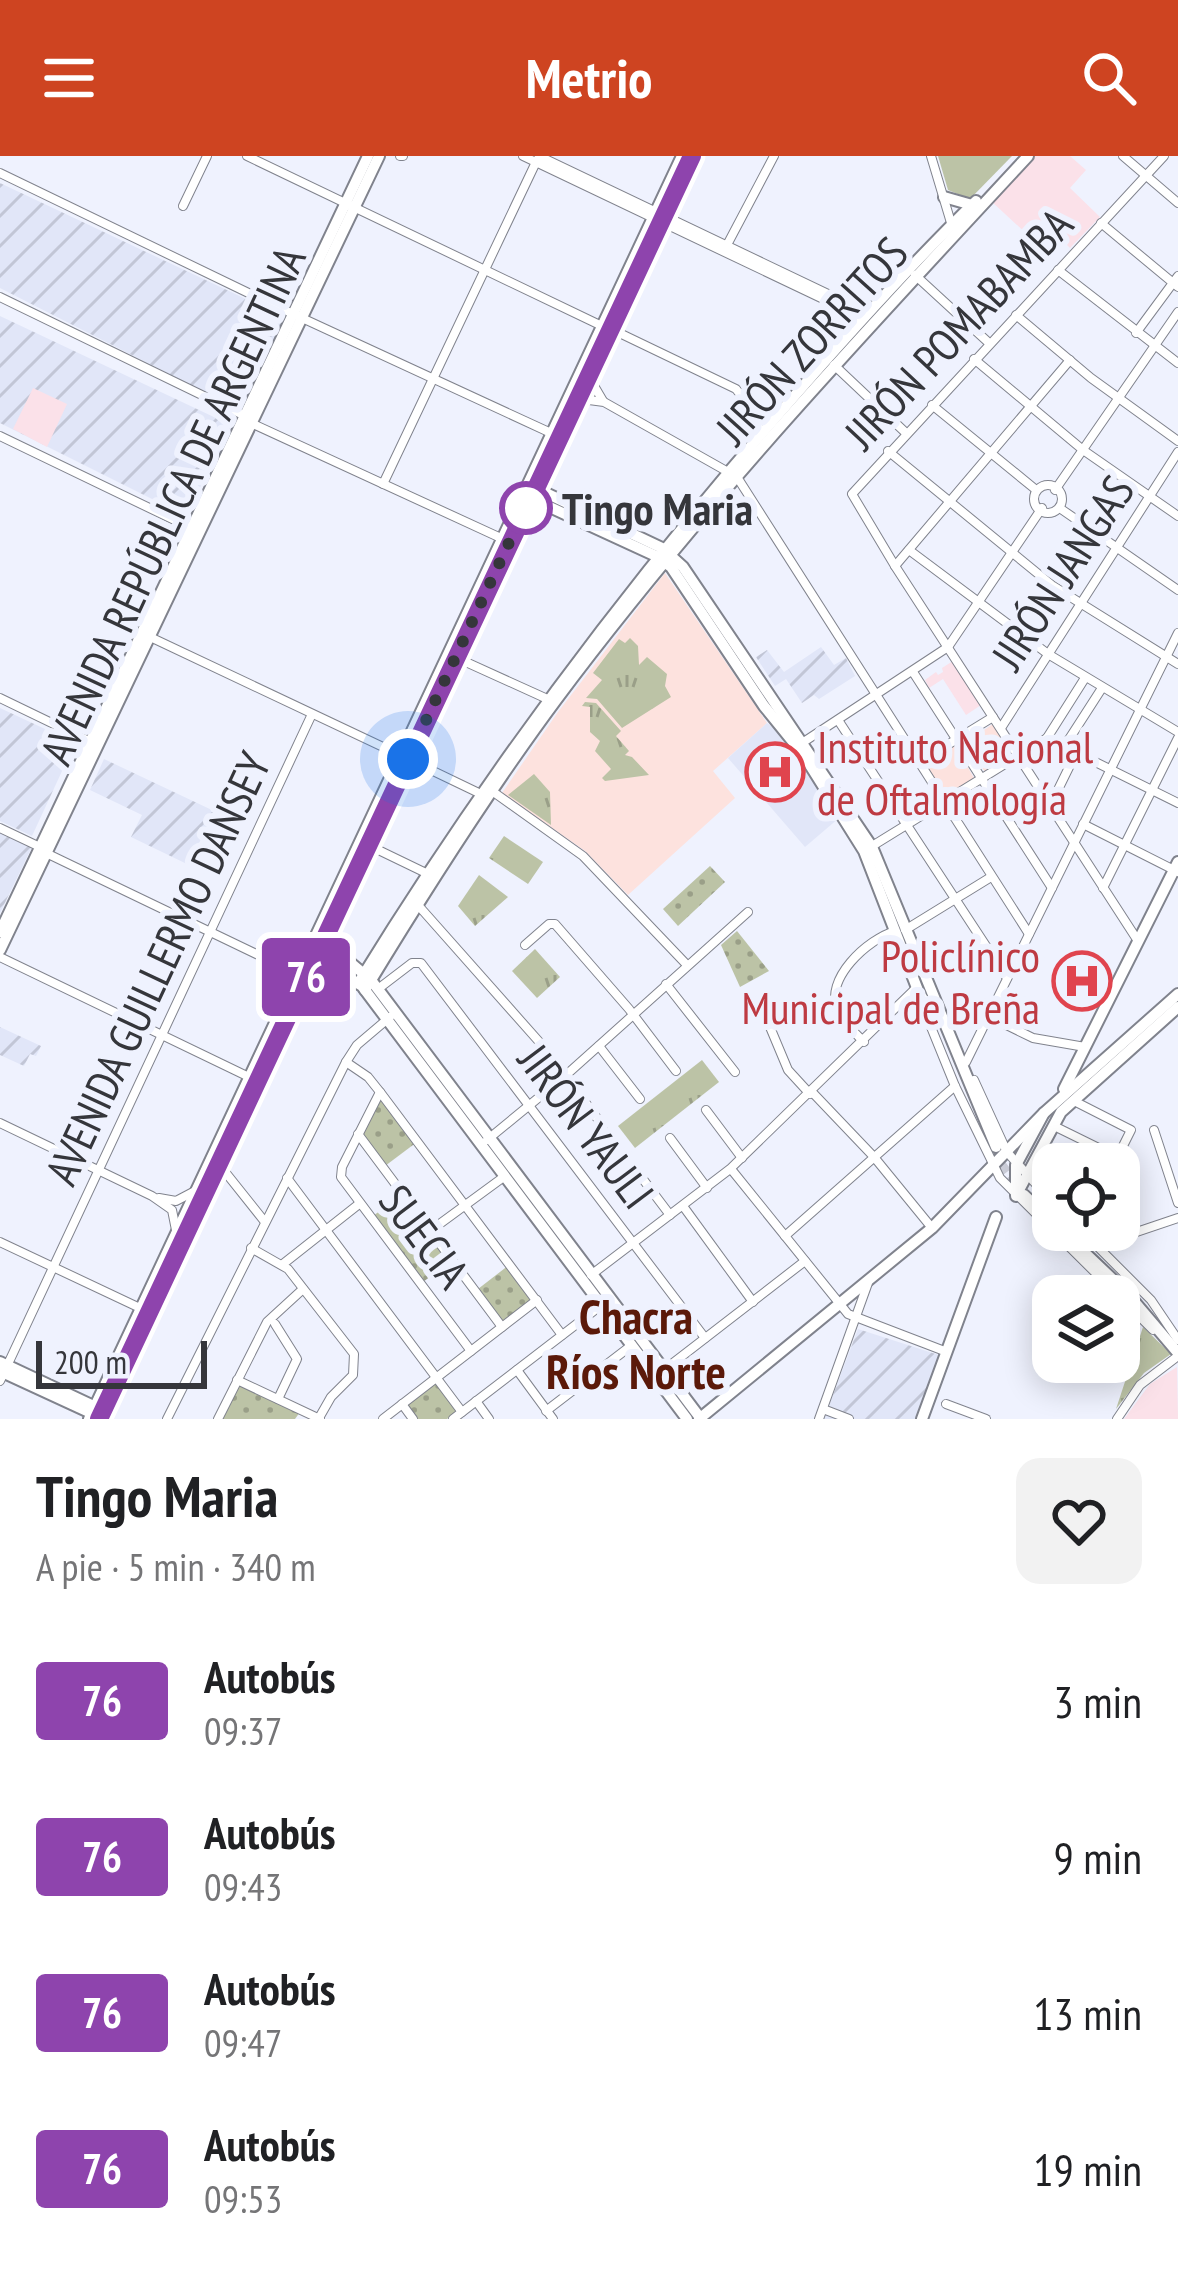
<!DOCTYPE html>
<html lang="es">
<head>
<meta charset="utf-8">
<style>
	:root { --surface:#fff; --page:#f2f2f2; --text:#202124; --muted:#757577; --accent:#ce4421 }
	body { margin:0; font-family:"PT Sans Narrow",sans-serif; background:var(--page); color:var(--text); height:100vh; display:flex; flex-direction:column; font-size:45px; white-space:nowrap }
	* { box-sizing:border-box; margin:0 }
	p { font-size:39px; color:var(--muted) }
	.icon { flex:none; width:66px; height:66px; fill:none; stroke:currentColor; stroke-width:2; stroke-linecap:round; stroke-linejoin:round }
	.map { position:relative; height:1263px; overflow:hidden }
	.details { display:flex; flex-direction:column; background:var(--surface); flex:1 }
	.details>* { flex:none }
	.badge { padding:0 24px; border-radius:9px; font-size:42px; line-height:78px }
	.buttons { position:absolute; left:1032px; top:987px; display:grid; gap:24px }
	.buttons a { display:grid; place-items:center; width:108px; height:108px; border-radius:24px; background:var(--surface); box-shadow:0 6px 30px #0003; font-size:60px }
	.scale { position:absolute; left:36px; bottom:30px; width:171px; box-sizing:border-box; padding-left:12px; border:6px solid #35363b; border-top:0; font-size:33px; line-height:42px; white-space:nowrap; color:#35363b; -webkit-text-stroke:9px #eff2fe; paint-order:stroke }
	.you { position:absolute; width:60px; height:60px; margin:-30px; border:9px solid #fff; border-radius:50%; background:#1a73e8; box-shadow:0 0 0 18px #1a73e833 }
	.map>.badge { position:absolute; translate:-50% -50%; box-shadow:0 0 0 6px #fff }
	.round { display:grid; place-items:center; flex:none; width:126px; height:126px; border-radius:24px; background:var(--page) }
	.head { display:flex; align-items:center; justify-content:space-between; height:204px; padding:0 36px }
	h1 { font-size:57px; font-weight:700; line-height:90px }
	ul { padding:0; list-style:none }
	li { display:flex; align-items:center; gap:36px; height:156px; padding:0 36px }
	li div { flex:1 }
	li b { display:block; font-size:45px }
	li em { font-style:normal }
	li .badge { min-width:132px; font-weight:700; text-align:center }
	header { display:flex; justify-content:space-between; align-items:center; height:156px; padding:0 36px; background:var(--accent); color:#fff; font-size:54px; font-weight:700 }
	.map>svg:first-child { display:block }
	.commercial { fill:#fde2de }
	.industrial { fill:url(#industrial-furrows) }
	.education { fill:#fbe1e9 }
	.built { fill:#e1e6f8 }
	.grass { fill:url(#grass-tufts) }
	.park { fill:url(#park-dots) }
	.garden { fill:#bcc3a6 }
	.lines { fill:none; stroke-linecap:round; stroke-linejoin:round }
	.major-tunnel { stroke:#caccd7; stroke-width:10; stroke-dasharray:10 5; stroke-linecap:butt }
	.minor-casing { stroke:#80838d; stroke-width:10 }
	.major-casing { stroke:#80838d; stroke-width:14 }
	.minor { stroke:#fff; stroke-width:8 }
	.major { stroke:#fff; stroke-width:10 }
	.line-casing { stroke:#fff; stroke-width:27 }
	.line { stroke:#8e44ad; stroke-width:18 }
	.walk { stroke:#35363b; stroke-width:12; stroke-dasharray:0 21.6 }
	.stop-dot { fill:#fff; stroke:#8e44ad; stroke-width:6 }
	.labels { text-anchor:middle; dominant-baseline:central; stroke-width:12; stroke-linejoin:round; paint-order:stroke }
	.street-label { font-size:45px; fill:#35363b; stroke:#eff2fe }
	.stop-label { font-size:45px; font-weight:bold; fill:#35363b; stroke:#eff2fe; text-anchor:start }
	.health-label { font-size:45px; fill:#be3a42; stroke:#eff2fe; text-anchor:start }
	.neighbourhood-label { font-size:48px; font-weight:bold; fill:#5b1909; stroke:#eff2fe }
</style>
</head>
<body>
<header><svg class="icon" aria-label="menu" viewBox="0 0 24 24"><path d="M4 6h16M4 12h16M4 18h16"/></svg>Metrio<svg class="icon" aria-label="search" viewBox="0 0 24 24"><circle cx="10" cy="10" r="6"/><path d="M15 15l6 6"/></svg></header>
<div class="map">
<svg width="1178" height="1263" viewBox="0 0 1178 1263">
	<defs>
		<pattern id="industrial-furrows" width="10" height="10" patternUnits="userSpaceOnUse" patternTransform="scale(3)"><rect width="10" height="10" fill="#e1e6f8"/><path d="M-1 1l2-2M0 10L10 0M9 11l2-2" fill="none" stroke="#c2c6d6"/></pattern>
		<pattern id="grass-tufts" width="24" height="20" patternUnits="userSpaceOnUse" patternTransform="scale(3)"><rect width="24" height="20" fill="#bcc3a6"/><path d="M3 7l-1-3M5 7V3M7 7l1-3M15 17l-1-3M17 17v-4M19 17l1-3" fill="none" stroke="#9a9f88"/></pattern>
		<pattern id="park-dots" width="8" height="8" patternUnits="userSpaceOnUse" patternTransform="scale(3)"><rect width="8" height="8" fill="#bcc3a6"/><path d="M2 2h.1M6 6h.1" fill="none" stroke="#9a9f88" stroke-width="1.8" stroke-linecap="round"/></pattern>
	</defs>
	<rect width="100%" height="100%" fill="#eff2fe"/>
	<g class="commercial">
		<polygon points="665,417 767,567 713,615 735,642 628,739 585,695 502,637 558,556"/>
		<polygon points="993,568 1012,598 985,616 966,586"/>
		<polygon points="955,589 974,622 944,640 928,614 927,606"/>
	</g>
	<g class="industrial">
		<polygon points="0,27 286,162 240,254 0,132"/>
		<polygon points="0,160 235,271 184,359 0,267"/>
		<polygon points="821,491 834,509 846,502 855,520 819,543 814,539 802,547 786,523 775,530 756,501 767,494 784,516"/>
		<polygon points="0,552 75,587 32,680 0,665"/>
		<polygon points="104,603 214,655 189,709 131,681 142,659 90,634"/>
		<polygon points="0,676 32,691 0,757"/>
		<polygon points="0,871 41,890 36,900 30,898 24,910 0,899"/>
		<polygon points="858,1173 942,1200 918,1263 824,1263"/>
	</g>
	<g class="education">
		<polygon points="1034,0 1070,0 1086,14 1070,32 1100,61 1070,92 1044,66 1030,81 991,45"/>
		<polygon points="33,232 67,248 47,291 13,273"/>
		<polygon points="953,505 981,549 966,559 943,523 929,532 925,524 936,516 938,519 943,516 942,512"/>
		<polygon points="1177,1211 1178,1263 1124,1263 1150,1228"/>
	</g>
	<polygon class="built" points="767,567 791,586 839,662 805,691 728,602"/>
	<g class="grass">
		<polygon points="630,482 638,490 639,509 647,501 667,518 665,530 671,541 622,572 597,543 586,542 602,524 593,517 619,483 625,487"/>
		<polygon points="585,546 596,547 621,575 616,580 629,595 625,599 632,601 649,619 605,625 602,622 611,613 595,595 600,585 590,576 590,551 582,550"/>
		<polygon points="534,618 550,636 551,669 508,639"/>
		<polygon points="504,680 543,706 528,728 489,702"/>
		<polygon points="479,719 508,741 475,770 458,750"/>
		<polygon points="535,793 560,821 537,842 512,815"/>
		<polygon points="702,904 719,926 635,992 618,970"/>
		<polygon points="1143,1171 1171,1198 1144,1217 1116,1253"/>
	</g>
	<g class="park">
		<polygon points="710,710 725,726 678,770 663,753"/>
		<polygon points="737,775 769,815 740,831 721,789"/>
		<polygon points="380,936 417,986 385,1010 361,978"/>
		<polygon points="401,1039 451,1105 423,1126 373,1060"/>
		<polygon points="509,1109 534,1144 503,1168 478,1133"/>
		<polygon points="436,1223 460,1253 447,1263 416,1263 404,1248"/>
		<polygon points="239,1229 300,1256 295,1263 222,1263"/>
	</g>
	<polygon class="garden" points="938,0 1012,0 970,43 948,34"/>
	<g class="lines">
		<polyline class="major-tunnel" points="992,996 1018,1032"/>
		<defs>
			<g id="minor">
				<polyline points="247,0 602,170"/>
				<polyline points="400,0 403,0"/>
				<polyline points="523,0 863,162"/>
				<polyline points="539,0 868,157"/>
				<polyline points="931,0 952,70"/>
				<polyline points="1123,0 1178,47"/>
				<polyline points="0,17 263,144 551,277"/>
				<polyline points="183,50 207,0"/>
				<polyline points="1101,67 1178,131"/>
				<polyline points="727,89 774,0"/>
				<polyline points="1058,114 1178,207"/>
				<polyline points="915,119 989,187"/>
				<polyline points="0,141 245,260 251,267 503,383"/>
				<polyline points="1016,159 1091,222 1178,285"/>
				<polyline points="611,173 736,233 753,255 761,279"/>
				<polyline points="1136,177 1178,120"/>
				<polyline points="974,203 1083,294 1178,360"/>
				<polyline points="834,209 906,277"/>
				<polyline points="591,215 593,228 603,245"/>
				<polyline points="932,249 1035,333"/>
				<polyline points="576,250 589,244 604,246 737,321 1029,778"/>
				<polyline points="0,280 193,373"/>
				<polyline points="888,295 1053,430 1178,508"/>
				<polyline points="383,328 537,4"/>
				<circle cx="1048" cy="343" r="14"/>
				<polyline points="1055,334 1178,156"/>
				<polyline points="1061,353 1178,434"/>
				<polyline points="909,394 1048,498 1178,576"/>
				<polyline points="895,410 1070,204"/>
				<polyline points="148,480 400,599"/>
				<polyline points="457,502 554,546"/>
				<polyline points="913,516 1052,732"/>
				<polyline points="0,542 91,586"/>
				<polyline points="838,564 1007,822"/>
				<polyline points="1001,572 1178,296"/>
				<polyline points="1047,582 1178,647"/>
				<polyline points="799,589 948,491 1042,352"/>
				<polyline points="1064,591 1102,532"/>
				<polyline points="408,603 483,639"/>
				<polyline points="918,607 993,561"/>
				<polyline points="492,635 583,700 687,809"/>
				<polyline points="1051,648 1076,597"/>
				<polyline points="1083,668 1178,716"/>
				<polyline points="0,672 40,691"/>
				<polyline points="368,689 426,717"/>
				<polyline points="869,692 1047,582 1085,522"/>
				<polyline points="46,697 298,818"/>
				<polyline points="1103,732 1178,582"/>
				<polyline points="417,748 542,889 603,970"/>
				<polyline points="905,774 991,721"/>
				<polyline points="1138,785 895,410 852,338 1164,0"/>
				<polyline points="525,789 549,768 555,768 629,853 676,915"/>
				<polyline points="0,801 249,921"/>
				<polyline points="666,828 735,916"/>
				<polyline points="378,833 412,807 421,807 705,1182"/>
				<polyline points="920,844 955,930 1000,1022 1153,1174"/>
				<polyline points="757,850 762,852 788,914 810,938"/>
				<polyline points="988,860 1033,882 1085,891"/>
				<path d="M864 886C855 877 844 867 838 855 823 823 868 783 895 775"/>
				<polyline points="599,890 640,943"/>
				<polyline points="346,906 368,921 380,936 562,1179"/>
				<polyline points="966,906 1178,477"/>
				<polyline points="974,924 1007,996 1053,1047"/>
				<polyline points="380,936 342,1011 341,1021 471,1195"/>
				<polyline points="812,936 874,1001 932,1072"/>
				<polyline points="1074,945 1131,974 1114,1008"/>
				<polyline points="706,954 742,1002"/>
				<polyline points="0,967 152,1040 172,1054 176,1074"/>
				<polyline points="1054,970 1117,1001"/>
				<polyline points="1154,974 1178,1047"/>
				<polyline points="358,978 502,1171"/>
				<polyline points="670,982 707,1032"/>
				<polyline points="487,984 565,920 748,756"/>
				<polyline points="1037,1000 1054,1008"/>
				<polyline points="218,1007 265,1066"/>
				<polyline points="633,1010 670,1059"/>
				<polyline points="731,1013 848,1158 947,1196"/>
				<polyline points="287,1022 462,1256"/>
				<polyline points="159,1042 176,1045 195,1035"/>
				<polyline points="683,1050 753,1146"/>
				<polyline points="1081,1074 1151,1144 1178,1184"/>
				<polyline points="430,1075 505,1020"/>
				<polyline points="785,1080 955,930"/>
				<polyline points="0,1086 140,1152"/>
				<polyline points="1098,1089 1178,1062"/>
				<polyline points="251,1092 288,1113 354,1198 353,1219 331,1241 319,1262"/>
				<polyline points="283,1108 359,1048"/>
				<polyline points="591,1119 730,1013 916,832"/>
				<polyline points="275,1168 297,1203 278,1243"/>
				<polyline points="517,1214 553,1263"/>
				<polyline points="664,1214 805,1105"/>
				<polyline points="237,1224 320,1263"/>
				<polyline points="0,1225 312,558"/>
				<polyline points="476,1245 489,1263"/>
				<polyline points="402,1248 413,1263"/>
				<polyline points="946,1248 986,1263"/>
				<polyline points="823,1253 849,1263"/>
				<polyline points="546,1255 632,1189"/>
				<polyline points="167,1263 346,906 357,889 390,861"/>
				<polyline points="218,1263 267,1166 303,1133"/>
				<polyline points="383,1263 537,1144"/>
				<polyline points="453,1263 604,1147"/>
				<polyline points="819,1263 868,1127"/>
				<polyline points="1117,1263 1140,1229 1178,1200"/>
			</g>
			<g id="major">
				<polyline points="944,41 972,49"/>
				<polyline points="531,330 662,392 683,411 872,691 996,991"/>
				<polyline points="528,341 656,400 671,411 764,550 803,598 864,695 919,837 931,855"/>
				<polyline points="0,776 368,0"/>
				<polyline points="316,789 352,808 371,824 701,1263"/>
				<polyline points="0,794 379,0"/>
				<polyline points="311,799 362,830 687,1263"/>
				<path d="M359 826C484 623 620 440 777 260 841 186 906 113 976 45"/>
				<path d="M365 834C425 735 487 637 556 544 700 351 865 176 1028 0"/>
				<polyline points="1064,933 1178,706"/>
				<polyline points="1018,1036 1061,956 1178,851"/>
				<polyline points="1024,1039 1053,1066"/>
				<polyline points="1016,1040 1016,1009 1044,957 1178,838"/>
				<polyline points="1061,1074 1127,1137 1178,1197"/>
				<polyline points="0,1206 100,1253"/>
				<polyline points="0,1215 91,1257"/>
				<polyline points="89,1263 682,0"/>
				<polyline points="99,1263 692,0"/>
				<polyline points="699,1263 932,1072 1044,957"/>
				<polyline points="922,1263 996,1061"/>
			</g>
		</defs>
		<use href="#minor" class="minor-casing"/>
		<use href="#major" class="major-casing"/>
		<use href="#minor" class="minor"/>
		<use href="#major" class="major"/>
	</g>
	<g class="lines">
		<defs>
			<polyline id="line" points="99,1263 692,0"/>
		</defs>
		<use href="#line" class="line-casing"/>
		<use href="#line" class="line"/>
		<polyline class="walk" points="408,603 527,348 526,352"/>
	</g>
	<defs>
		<symbol id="hospital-ring" viewBox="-11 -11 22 22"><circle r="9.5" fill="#eff2fe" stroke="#e0444e" stroke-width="1.5"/><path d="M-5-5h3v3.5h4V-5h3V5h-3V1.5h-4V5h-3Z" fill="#e0444e"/></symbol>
	</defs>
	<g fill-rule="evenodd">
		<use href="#hospital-ring" x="742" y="583" width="66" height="66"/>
		<use href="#hospital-ring" x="1049" y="792" width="66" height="66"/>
	</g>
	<circle class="stop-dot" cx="526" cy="352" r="24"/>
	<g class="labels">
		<g class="street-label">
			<text transform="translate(958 172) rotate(-47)">JIRÓN POMABAMBA</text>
			<text transform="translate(811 184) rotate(-48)">JIRÓN ZORRITOS</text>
			<text transform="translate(172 349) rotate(-65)">AVENIDA REPÚBLICA DE ARGENTINA</text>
			<text transform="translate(1062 416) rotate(-57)">JIRÓN JANGAS</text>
			<text transform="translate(157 812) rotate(-65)">AVENIDA GUILLERMO DANSEY</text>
			<text transform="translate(587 970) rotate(53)">JIRÓN YAULI</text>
			<text transform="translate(425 1080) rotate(53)">SUECIA</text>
		</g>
		<g class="stop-label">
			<text x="562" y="352">Tingo Maria</text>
		</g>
		<g class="health-label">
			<text x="817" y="590">Instituto Nacional<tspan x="817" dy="52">de Oftalmología</tspan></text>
			<text x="1040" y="799" text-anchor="end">Policlínico<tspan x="1040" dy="52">Municipal de Breña</tspan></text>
		</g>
		<g class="neighbourhood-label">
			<text x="636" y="1160">Chacra<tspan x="636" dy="55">Ríos Norte</tspan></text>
		</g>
	</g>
</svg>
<div class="buttons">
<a><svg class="icon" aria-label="locate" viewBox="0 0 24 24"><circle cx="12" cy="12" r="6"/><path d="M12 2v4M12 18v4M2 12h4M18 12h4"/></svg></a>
<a><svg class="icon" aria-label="layers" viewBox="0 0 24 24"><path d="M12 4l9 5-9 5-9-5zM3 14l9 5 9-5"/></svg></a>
</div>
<div class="scale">200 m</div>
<div class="you" style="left:408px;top:603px"></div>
<b class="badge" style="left:306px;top:821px;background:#8e44ad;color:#fff">76</b>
</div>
<section class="details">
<div class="head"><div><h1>Tingo Maria</h1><p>A pie · 5 min · 340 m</p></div><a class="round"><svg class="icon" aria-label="heart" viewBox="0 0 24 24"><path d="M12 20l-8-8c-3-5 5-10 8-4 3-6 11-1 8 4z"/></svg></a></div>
<ul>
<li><span class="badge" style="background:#8e44ad;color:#fff">76</span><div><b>Autobús</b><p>09:37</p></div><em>3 min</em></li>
<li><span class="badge" style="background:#8e44ad;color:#fff">76</span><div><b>Autobús</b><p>09:43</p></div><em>9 min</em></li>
<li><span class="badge" style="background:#8e44ad;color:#fff">76</span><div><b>Autobús</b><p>09:47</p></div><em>13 min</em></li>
<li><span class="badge" style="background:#8e44ad;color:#fff">76</span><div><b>Autobús</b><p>09:53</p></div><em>19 min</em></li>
</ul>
</section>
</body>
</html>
